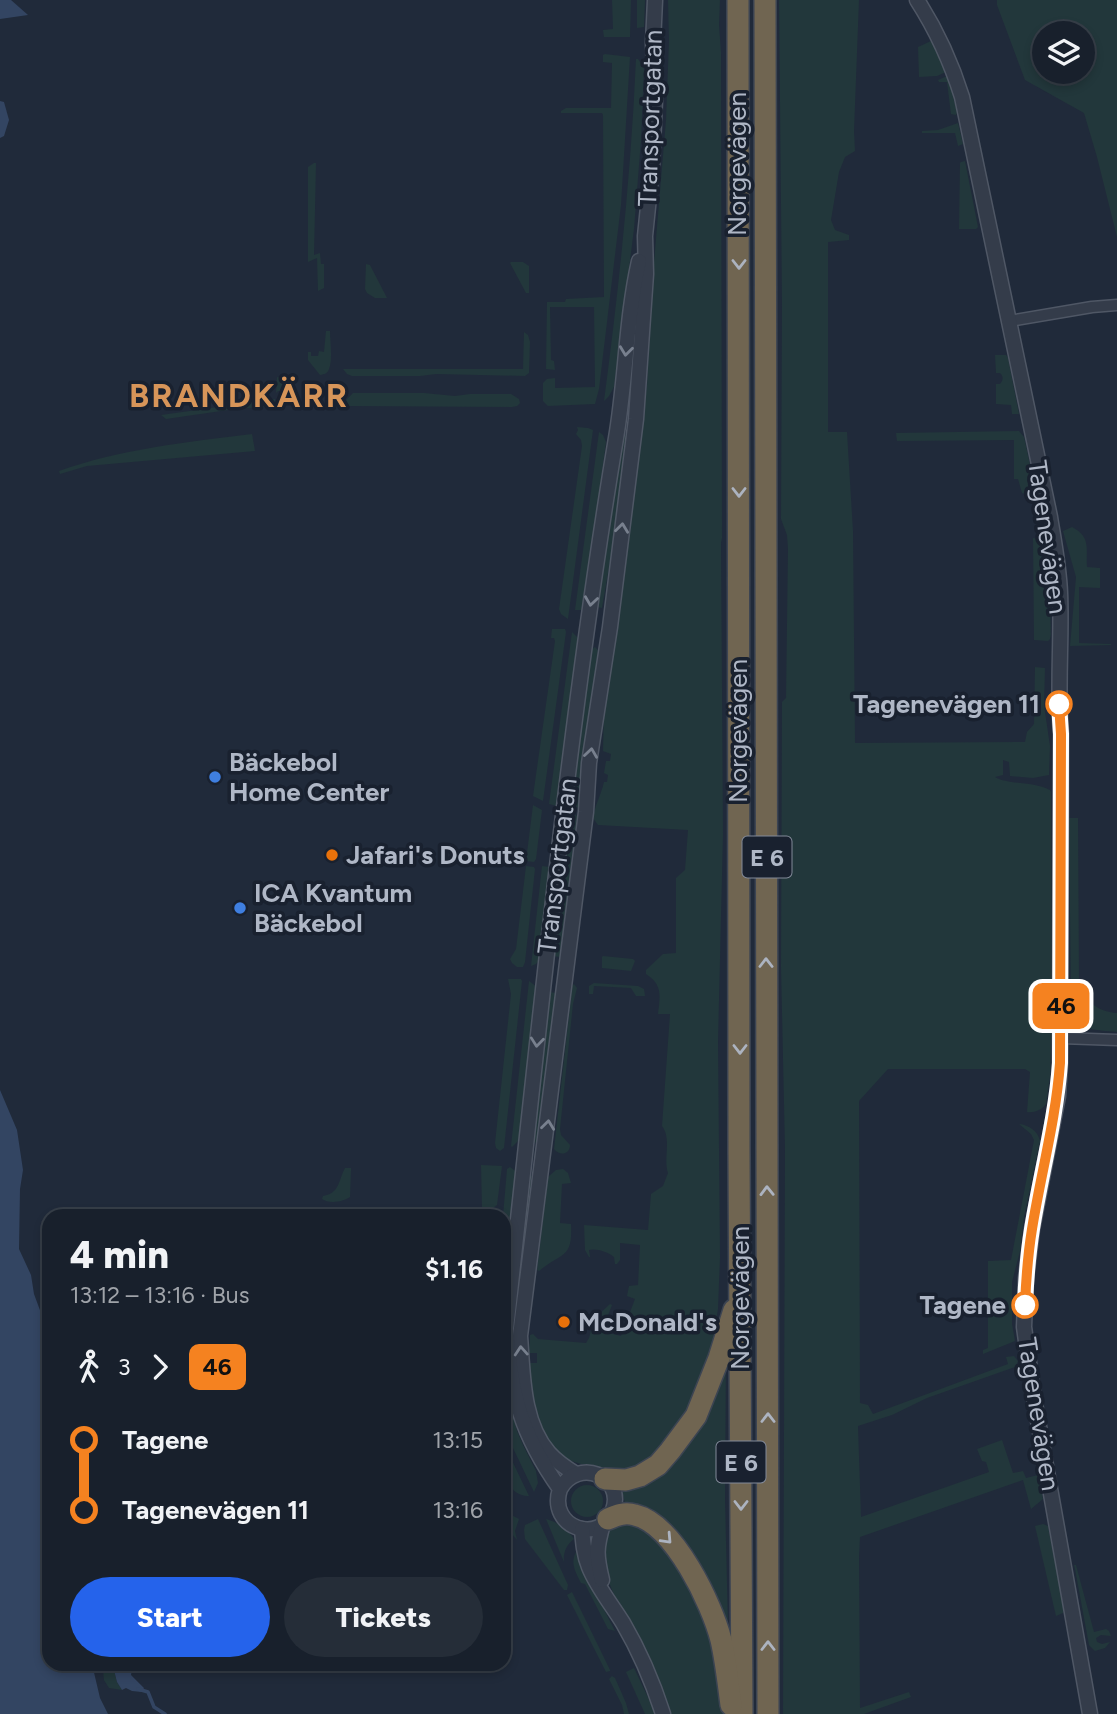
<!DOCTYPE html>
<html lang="en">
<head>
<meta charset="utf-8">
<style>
	:root { --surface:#18202c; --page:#252d38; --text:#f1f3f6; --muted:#9fa3a9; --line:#363e48; --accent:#2563eb }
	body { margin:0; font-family:Figtree,sans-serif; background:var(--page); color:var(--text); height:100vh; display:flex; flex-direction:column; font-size:26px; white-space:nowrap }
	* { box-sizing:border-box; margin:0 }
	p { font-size:23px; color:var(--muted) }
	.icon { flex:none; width:38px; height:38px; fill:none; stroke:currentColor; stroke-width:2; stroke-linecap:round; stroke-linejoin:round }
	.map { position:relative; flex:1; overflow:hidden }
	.drawer { position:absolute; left:42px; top:1209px; width:469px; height:462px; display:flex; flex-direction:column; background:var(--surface); border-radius:21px; box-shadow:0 4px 10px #0003,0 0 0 2px var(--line) }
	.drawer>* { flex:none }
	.badge { padding:0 14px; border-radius:10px; font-size:24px; line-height:46px }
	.controls { position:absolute; left:1032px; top:21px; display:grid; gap:14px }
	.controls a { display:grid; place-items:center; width:63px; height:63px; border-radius:50%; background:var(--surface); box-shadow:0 4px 10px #0003,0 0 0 2px var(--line); font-size:35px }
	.map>.badge { position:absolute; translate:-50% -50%; box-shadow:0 0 0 4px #fff }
	.legs { display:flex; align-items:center; gap:10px; height:77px; padding:0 28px; font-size:23px }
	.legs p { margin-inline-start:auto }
	.summary { display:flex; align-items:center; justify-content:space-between; height:119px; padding:0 28px }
	h1 { font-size:38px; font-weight:800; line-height:52px }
	.primary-button { display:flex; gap:14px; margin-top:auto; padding:14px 28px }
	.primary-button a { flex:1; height:80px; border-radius:42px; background:var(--accent); color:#fff; font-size:28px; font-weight:800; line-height:80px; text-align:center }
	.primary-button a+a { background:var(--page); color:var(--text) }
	ul { padding:0 28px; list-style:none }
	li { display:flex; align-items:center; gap:24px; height:70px; font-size:26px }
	li i { display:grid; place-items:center; width:10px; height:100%; margin:0 9px; background:currentColor }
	li i::after { content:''; width:18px; height:18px; margin:-9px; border:5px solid; border-radius:50%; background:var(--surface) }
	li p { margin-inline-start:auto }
	li:first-child i { background:linear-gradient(#0000 50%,currentColor 0) }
	li:last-child i { background:linear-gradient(currentColor 50%,#0000 0) }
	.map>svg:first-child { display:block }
	.green { fill:#22373b; fill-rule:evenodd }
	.water { fill:#334562 }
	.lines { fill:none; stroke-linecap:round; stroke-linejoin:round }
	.stream { stroke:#334562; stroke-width:3.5 }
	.minor-casing { stroke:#4f5765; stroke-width:13 }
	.tertiary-casing { stroke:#4f5765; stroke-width:17 }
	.motorway-casing { stroke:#3c4452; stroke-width:24 }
	.minor { stroke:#343c4a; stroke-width:10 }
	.tertiary { stroke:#343c4a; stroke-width:14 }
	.motorway { stroke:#706551; stroke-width:21 }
	.oneway { stroke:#acb3c0 }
	.oneway2 { stroke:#78808e }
	.line-1-casing { stroke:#fff; stroke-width:16 }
	.line-1 { stroke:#f58220; stroke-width:10 }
	.stop-1-dot { fill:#fff; stroke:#f58220; stroke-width:3.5 }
	.shop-dot { fill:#3f7fe0; stroke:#19212f; stroke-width:2.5 }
	.food-dot { fill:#e8710a; stroke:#19212f; stroke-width:2.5 }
	.labels { text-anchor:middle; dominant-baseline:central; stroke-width:7; stroke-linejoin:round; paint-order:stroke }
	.shield { fill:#19212f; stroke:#828a99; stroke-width:2 }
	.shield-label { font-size:24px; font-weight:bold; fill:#afb7c6 }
	.street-label { font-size:26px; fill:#afb7c6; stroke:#19212f }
	.stop-label { font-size:26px; font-weight:bold; fill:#afb7c6; stroke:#19212f; text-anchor:end }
	.poi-label { font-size:26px; font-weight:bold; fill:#afb7c6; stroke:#19212f; text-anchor:start }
	.district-label { font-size:33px; font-weight:bold; letter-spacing:2px; fill:#d79559; stroke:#19212f }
</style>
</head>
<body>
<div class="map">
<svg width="1117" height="1714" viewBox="0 0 1117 1714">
	<rect width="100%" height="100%" fill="#202a3a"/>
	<g class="green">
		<polygon points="612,0 631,0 630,37 604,37 603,30 613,29"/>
		<polygon points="637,0 645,0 644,27 637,28"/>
		<path d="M668 0H720L719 25 721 52 722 538 721 543 723 834 718 1042 720 1257 718 1309 711 1352 688 1408 670 1432 667 1439 655 1453 637 1469 609 1471 595 1465 581 1464 568 1460 552 1448 542 1433 535 1416 528 1368 530 1363H537V1353H529L530 1335 533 1334 538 1339 586 1343 589 1338 594 1319 610 1304 612 1305 602 1331 621 1336 635 1299 627 1296 629 1286 638 1285 640 1245 620 1243V1260L617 1264H615L614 1257C608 1252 596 1248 589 1250L590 1257H589L585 1250 584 1225 648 1230 651 1194 663 1186 668 1173C663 1158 672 1139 662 1126L670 1014H658C660 996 663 985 646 974V970L663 954 676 953V878L685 870 688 830 598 825 593 818C595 805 601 795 604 782H607L608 775 604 773 606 761H610L611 754 603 751 604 708 647 385 651 298 666 120 669 41Z"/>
		<path d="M779 0H859L854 131 855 151 845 157 839 172 831 220 835 230 849 235V240L828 242V432H847L853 531 855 743 1025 742 1027 732 1034 724 1035 667 1045 668 1044 705 1050 746 1049 775 1033 778 1010 776 1009 762 1003 760V775L995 777C1008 785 1033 781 1050 790L1051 792 1052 1029 1050 1076 1046 1104C1042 1110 1034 1113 1027 1112L1030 1072 1025 1069H888L859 1101 860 1403 868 1405 873 1414 1008 1364 1006 1357 1014 1356 1018 1361 1015 1367 927 1398 892 1415 858 1426 861 1517 989 1472 986 1462 982 1461 977 1449 1002 1440 1013 1473 1023 1471 1026 1478 1038 1475 1043 1499 1031 1509 1023 1480 860 1537 859 1557 860 1708 909 1692 911 1697 864 1714H783L785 1149 781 967 782 702 786 698 788 549 787 535 781 519 782 305Z"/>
		<path d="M997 0H1117V237L1097 157 1084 113 1025 80 997 5ZM1045 33H1083V72H1045Z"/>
		<polygon points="931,41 946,72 937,76 919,77 918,47"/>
		<polygon points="605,54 630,57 621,205 599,389 595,404 548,406 543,401 543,383 547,379 555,378 555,388 595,387 594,307 550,307 551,360 554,361 555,370 546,369 547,302 565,302 566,299 604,297 603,115 602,113 561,113 561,111 566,108 611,108 612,63 603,62 603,55"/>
		<path d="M636 59H638L644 68 641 140 634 229 614 387 609 396 604 401C619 287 631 174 636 59Z"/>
		<polygon points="945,77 948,77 957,112 956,115 951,114 947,82 939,82 938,80"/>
		<polygon points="958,123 963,144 958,146 955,133 922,133 922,131 938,130"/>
		<polygon points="965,161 978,227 976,229 959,229 960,163 961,162"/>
		<polygon points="314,163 316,163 314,255 320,253 321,264 324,264 324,288 318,291 317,258 308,262 308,167"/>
		<polygon points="511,262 523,262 529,266 529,293 526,293 510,263"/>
		<polygon points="366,264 370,265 387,298 375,298 367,293 365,289"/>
		<path d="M326 331H330C330 340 333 361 329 369 327 374 325 374 320 375L308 360V352H311V356H318L319 351 324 352Z"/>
		<polygon points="524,332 528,335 530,342 529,373 525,376 436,374 420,376 352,376 347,374 343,369 523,369"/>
		<path d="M995 355H1006L1008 358 1019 414H1012L1011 405 996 404V384H1000C1003 380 1004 377 1000 373H996Z"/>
		<path d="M277 377 289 380C295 387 296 397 288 403L284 404 283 391H278L276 393Z"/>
		<polygon points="353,393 424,393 455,396 470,394 511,394 519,399 520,403 517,406 512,407 348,406 346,400"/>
		<polygon points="275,399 275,406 235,409 166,419 161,415"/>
		<polygon points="577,427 588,428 593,430 568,619 561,614 559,609 582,446 581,440 576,434 578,430"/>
		<polygon points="622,429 623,429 627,438 626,445 612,550 602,608 597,607"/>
		<polygon points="1019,431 1024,437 1036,492 1032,499 1029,499 1027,495 1022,493 1018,479 1014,479 1014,440 897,441 896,433"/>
		<polygon points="599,432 603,435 606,442 584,610 575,610"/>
		<path d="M252 434 255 451 87 466 60 474 59 471C121 449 187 442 252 434Z"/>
		<path d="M1072 527C1091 537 1086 548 1087 567L1100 568V588L1079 587V643L1111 644V645L1070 646 1076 577 1063 531Z"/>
		<path d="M1033 538C1037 539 1040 538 1043 542 1049 551 1051 619 1051 634L1050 639 1048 641 1034 640Z"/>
		<polygon points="552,629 565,629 566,632 543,801 533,796 555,641 554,638 551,638"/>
		<polygon points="572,632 579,639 557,806 549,804"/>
		<polygon points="595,647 598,650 580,785 583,802 582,808 573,807 574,785 592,649"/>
		<polygon points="533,805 542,810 536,859 534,862 526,861"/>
		<polygon points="572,815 582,816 574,837 561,954 560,957 553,956 564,859"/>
		<path d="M1069 818H1078L1079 981C1084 1000 1097 1012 1117 1013V1032C1092 1029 1081 1033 1071 1006Z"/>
		<polygon points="526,866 534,867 535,869 525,962 523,967 517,967 512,963 510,959 516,949"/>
		<polygon points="542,866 550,867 541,958 536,964 531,966"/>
		<polygon points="603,956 633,959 635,961 631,971 602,968 602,957"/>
		<polygon points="508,979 521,979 522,981 504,1148 500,1151 496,1148 495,1143 511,994"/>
		<polygon points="529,981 537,987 522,1133 518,1141 512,1147 511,1146"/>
		<polygon points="594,983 638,986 644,989 645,996 636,996 631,988 594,986 593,994 589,994 589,986"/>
		<path d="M574 984 577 988 573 1004 560 1129 561 1135 570 1145C570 1155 559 1156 554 1149L571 997 572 986Z"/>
		<polygon points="549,992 556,993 556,997 538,1143 533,1142"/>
		<path d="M1019 1124C1029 1125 1038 1131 1040 1141L1024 1217 1020 1251 1012 1282V1324L1015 1341 983 1354V1350L988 1348V1261L1011 1260 1034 1140 1031 1134Z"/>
		<polygon points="481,1165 502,1166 497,1205 493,1208 482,1208"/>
		<polygon points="510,1167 518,1173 509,1225 504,1272 504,1216 503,1216 507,1169"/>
		<path d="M345 1168H351V1170L350 1197C343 1202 329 1204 322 1199L323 1196C340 1193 338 1181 345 1168Z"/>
		<path d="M563 1169 568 1173 571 1183 562 1184 560 1223 571 1224C573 1259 562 1252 539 1271L537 1270 548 1177 556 1170Z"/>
		<polygon points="529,1176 533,1176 520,1317 514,1317"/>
		<path d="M726 1351 725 1499 728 1626 630 1505 625 1503 621 1487C639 1485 647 1486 661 1473Z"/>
		<polygon points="504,1376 517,1431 523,1445 536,1471 538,1483 534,1492 504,1429"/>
		<path d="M504 1444 529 1496C517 1497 506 1485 504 1474 502 1465 504 1454 504 1444Z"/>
		<circle cx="587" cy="1501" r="16"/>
		<polygon points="504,1511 519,1519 515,1531 517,1540 504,1525"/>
		<polygon points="538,1519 568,1585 567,1590 564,1590 525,1539 524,1530 525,1525"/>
		<path d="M546 1519C557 1522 568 1529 574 1539 566 1545 563 1553 564 1562Z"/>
		<path d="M635 1522 670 1550 705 1614 722 1693 723 1714H670C662 1690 653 1666 641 1644 624 1609 597 1580 606 1539 607 1532 611 1525 619 1523 623 1522 630 1522 635 1522Z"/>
		<polygon points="1043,1524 1048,1526 1064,1610 1063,1613 1056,1616 1035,1526"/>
		<path d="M578 1549 588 1578 615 1631 608 1629 585 1584 581 1583C575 1571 569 1561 578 1549Z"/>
		<polygon points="1076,1565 1094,1632 1106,1629 1109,1631 1111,1636 1101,1635 1096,1638 1097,1642 1102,1644 1110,1642 1105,1648 1095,1651 1089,1645 1075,1569 1074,1565"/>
		<polygon points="572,1592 610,1670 610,1671 606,1672 567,1595"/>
		<polygon points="634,1668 655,1712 655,1714 645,1714 626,1672"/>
		<polygon points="114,1670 117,1682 122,1690 109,1688 104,1680 103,1671"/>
		<polygon points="612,1676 615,1678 626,1703 629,1714 624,1714 622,1705 609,1679"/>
	</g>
	<g class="water">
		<polygon points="0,0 11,0 28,15 0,19"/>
		<polygon points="0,101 4,102 9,120 4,136 0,138"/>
		<polygon points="0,1090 17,1130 23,1170 20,1189 19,1249 31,1275 34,1294 41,1313 49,1322 45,1333 49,1347 49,1664 92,1664 100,1698 108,1714 0,1714"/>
		<polygon points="123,1665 129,1666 132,1669 131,1675 144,1688 142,1692 132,1691 126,1688 122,1690 117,1682 114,1670 119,1669"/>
	</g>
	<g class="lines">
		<polyline class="stream" points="138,1689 148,1692 154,1707 165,1714"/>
		<defs>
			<g id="minor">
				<polyline points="1009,321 1092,307 1117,305"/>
				<polyline points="1061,1038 1117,1040"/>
			</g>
			<g id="tertiary">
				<path d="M917 0C937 31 951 62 962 97L1050 517C1054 542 1059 567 1060 593 1062 640 1057 687 1061 734L1060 1063 1058 1096 1032 1229 1026 1278 1024 1327 1034 1398 1090 1714"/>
				<path d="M576 1474C566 1468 557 1462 549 1453 522 1422 523 1374 520 1336L586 812 589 763 610 627 636 419 646 274 645 236 652 168 655 100 653 43 655 0"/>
				<path d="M560 1489C578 1457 625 1476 613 1510 601 1546 547 1528 560 1489 521 1434 511 1395 506 1329 539 1032 567 733 616 438 626 379 626 319 639 261"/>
				<path d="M582 1529C583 1542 584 1555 589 1567 597 1587 612 1605 623 1623 640 1652 653 1683 663 1714"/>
				<path d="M602 1580C596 1555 596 1548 603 1524"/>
			</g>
			<g id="motorway">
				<polyline points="738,0 739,1154 742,1714"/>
				<polyline points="765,0 768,1714"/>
				<polyline points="605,1479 626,1480 640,1476 658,1465 670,1451 696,1416 719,1358 734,1310"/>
				<path d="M608 1519C617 1515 625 1512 635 1515 674 1524 712 1604 721 1640 726 1662 728 1683 731 1705"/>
			</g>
		</defs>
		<use href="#minor" class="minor-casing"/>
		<use href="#tertiary" class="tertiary-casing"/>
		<use href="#motorway" class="motorway-casing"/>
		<use href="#minor" class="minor"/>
		<use href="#tertiary" class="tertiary"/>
		<use href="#motorway" class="motorway"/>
	</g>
	<defs><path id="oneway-chevron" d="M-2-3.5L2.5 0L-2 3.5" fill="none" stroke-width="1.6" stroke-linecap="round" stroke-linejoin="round" transform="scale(1.75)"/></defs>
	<g class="oneway">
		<use href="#oneway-chevron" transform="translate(739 264) rotate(90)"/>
		<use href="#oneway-chevron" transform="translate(739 492) rotate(90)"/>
		<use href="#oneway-chevron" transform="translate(766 963) rotate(-90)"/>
		<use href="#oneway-chevron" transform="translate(740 1049) rotate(90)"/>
		<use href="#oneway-chevron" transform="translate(767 1191) rotate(-91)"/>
		<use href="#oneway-chevron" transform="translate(768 1418) rotate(-90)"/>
		<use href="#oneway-chevron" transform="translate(741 1505) rotate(90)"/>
		<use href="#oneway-chevron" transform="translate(667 1539) rotate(47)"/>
		<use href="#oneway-chevron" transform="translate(768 1646) rotate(-90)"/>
	</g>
	<g class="oneway2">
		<use href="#oneway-chevron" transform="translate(626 351) rotate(97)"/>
		<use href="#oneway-chevron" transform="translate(622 528) rotate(-83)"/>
		<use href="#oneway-chevron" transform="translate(591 601) rotate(98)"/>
		<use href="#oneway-chevron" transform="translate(591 753) rotate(-82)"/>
		<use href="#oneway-chevron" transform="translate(537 1042) rotate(96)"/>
		<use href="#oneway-chevron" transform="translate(548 1125) rotate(-83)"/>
		<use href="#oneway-chevron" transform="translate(521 1351) rotate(-94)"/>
	</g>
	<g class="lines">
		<defs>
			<path id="line-1" d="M1025 1305C1026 1280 1028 1254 1032 1229 1041 1173 1056 1119 1060 1063L1061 734 1059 704"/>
		</defs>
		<use href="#line-1" class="line-1-casing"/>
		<use href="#line-1" class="line-1"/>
	</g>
	<g class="stop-1-dot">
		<circle cx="1059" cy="704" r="12"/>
		<circle cx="1025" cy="1305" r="12"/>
	</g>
	<g class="shop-dot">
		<circle cx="215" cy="777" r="7"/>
		<circle cx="240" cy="908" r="7"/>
	</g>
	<g class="food-dot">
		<circle cx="332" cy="855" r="7"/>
		<circle cx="564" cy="1322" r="7"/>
	</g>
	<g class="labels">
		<g class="shield">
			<rect x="742.5" y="836.5" width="49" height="41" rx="5"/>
			<rect x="716.5" y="1441.5" width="49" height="41" rx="5"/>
		</g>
		<g class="shield-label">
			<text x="767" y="857">E 6</text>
			<text x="741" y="1462">E 6</text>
		</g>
		<g class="street-label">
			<text transform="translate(650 118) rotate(-88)">Transportgatan</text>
			<text transform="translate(737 164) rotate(-90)">Norgevägen</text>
			<text transform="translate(1048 537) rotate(82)">Tagenevägen</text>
			<text transform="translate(738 731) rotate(-90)">Norgevägen</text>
			<text transform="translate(557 866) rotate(-83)">Transportgatan</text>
			<text transform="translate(740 1298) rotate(-90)">Norgevägen</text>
			<text transform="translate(1039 1414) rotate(81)">Tagenevägen</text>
		</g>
		<g class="stop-label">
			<text x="1040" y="704">Tagenevägen 11</text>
			<text x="1006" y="1305">Tagene</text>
		</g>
		<g class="poi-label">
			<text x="229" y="762">Bäckebol<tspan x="229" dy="30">Home Center</tspan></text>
			<text x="346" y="855">Jafari's Donuts</text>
			<text x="254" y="893">ICA Kvantum<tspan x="254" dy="30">Bäckebol</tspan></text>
			<text x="578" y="1322">McDonald's</text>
		</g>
		<g class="district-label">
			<text x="239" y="395">BRANDKÄRR</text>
		</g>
	</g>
</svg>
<div class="controls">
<a><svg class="icon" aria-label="layers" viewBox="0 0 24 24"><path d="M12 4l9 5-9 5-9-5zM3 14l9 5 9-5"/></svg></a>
</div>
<b class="badge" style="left:1061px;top:1006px;background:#f58220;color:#111">46</b>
<section class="drawer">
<div class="summary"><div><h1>4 min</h1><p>13:12 – 13:16 · Bus</p></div><b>$1.16</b></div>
<div class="legs"><svg class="icon" aria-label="walk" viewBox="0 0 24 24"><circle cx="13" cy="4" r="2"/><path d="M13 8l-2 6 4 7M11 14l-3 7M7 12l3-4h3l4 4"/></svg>3<svg class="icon" aria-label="forward" viewBox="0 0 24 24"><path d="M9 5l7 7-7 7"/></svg><b class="badge" style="background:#f58220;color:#111">46</b></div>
<ul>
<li><i style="color:#f58220"></i><b>Tagene</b><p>13:15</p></li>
<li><i style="color:#f58220"></i><b>Tagenevägen 11</b><p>13:16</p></li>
</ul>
<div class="primary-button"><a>Start</a><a>Tickets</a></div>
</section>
</div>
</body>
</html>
